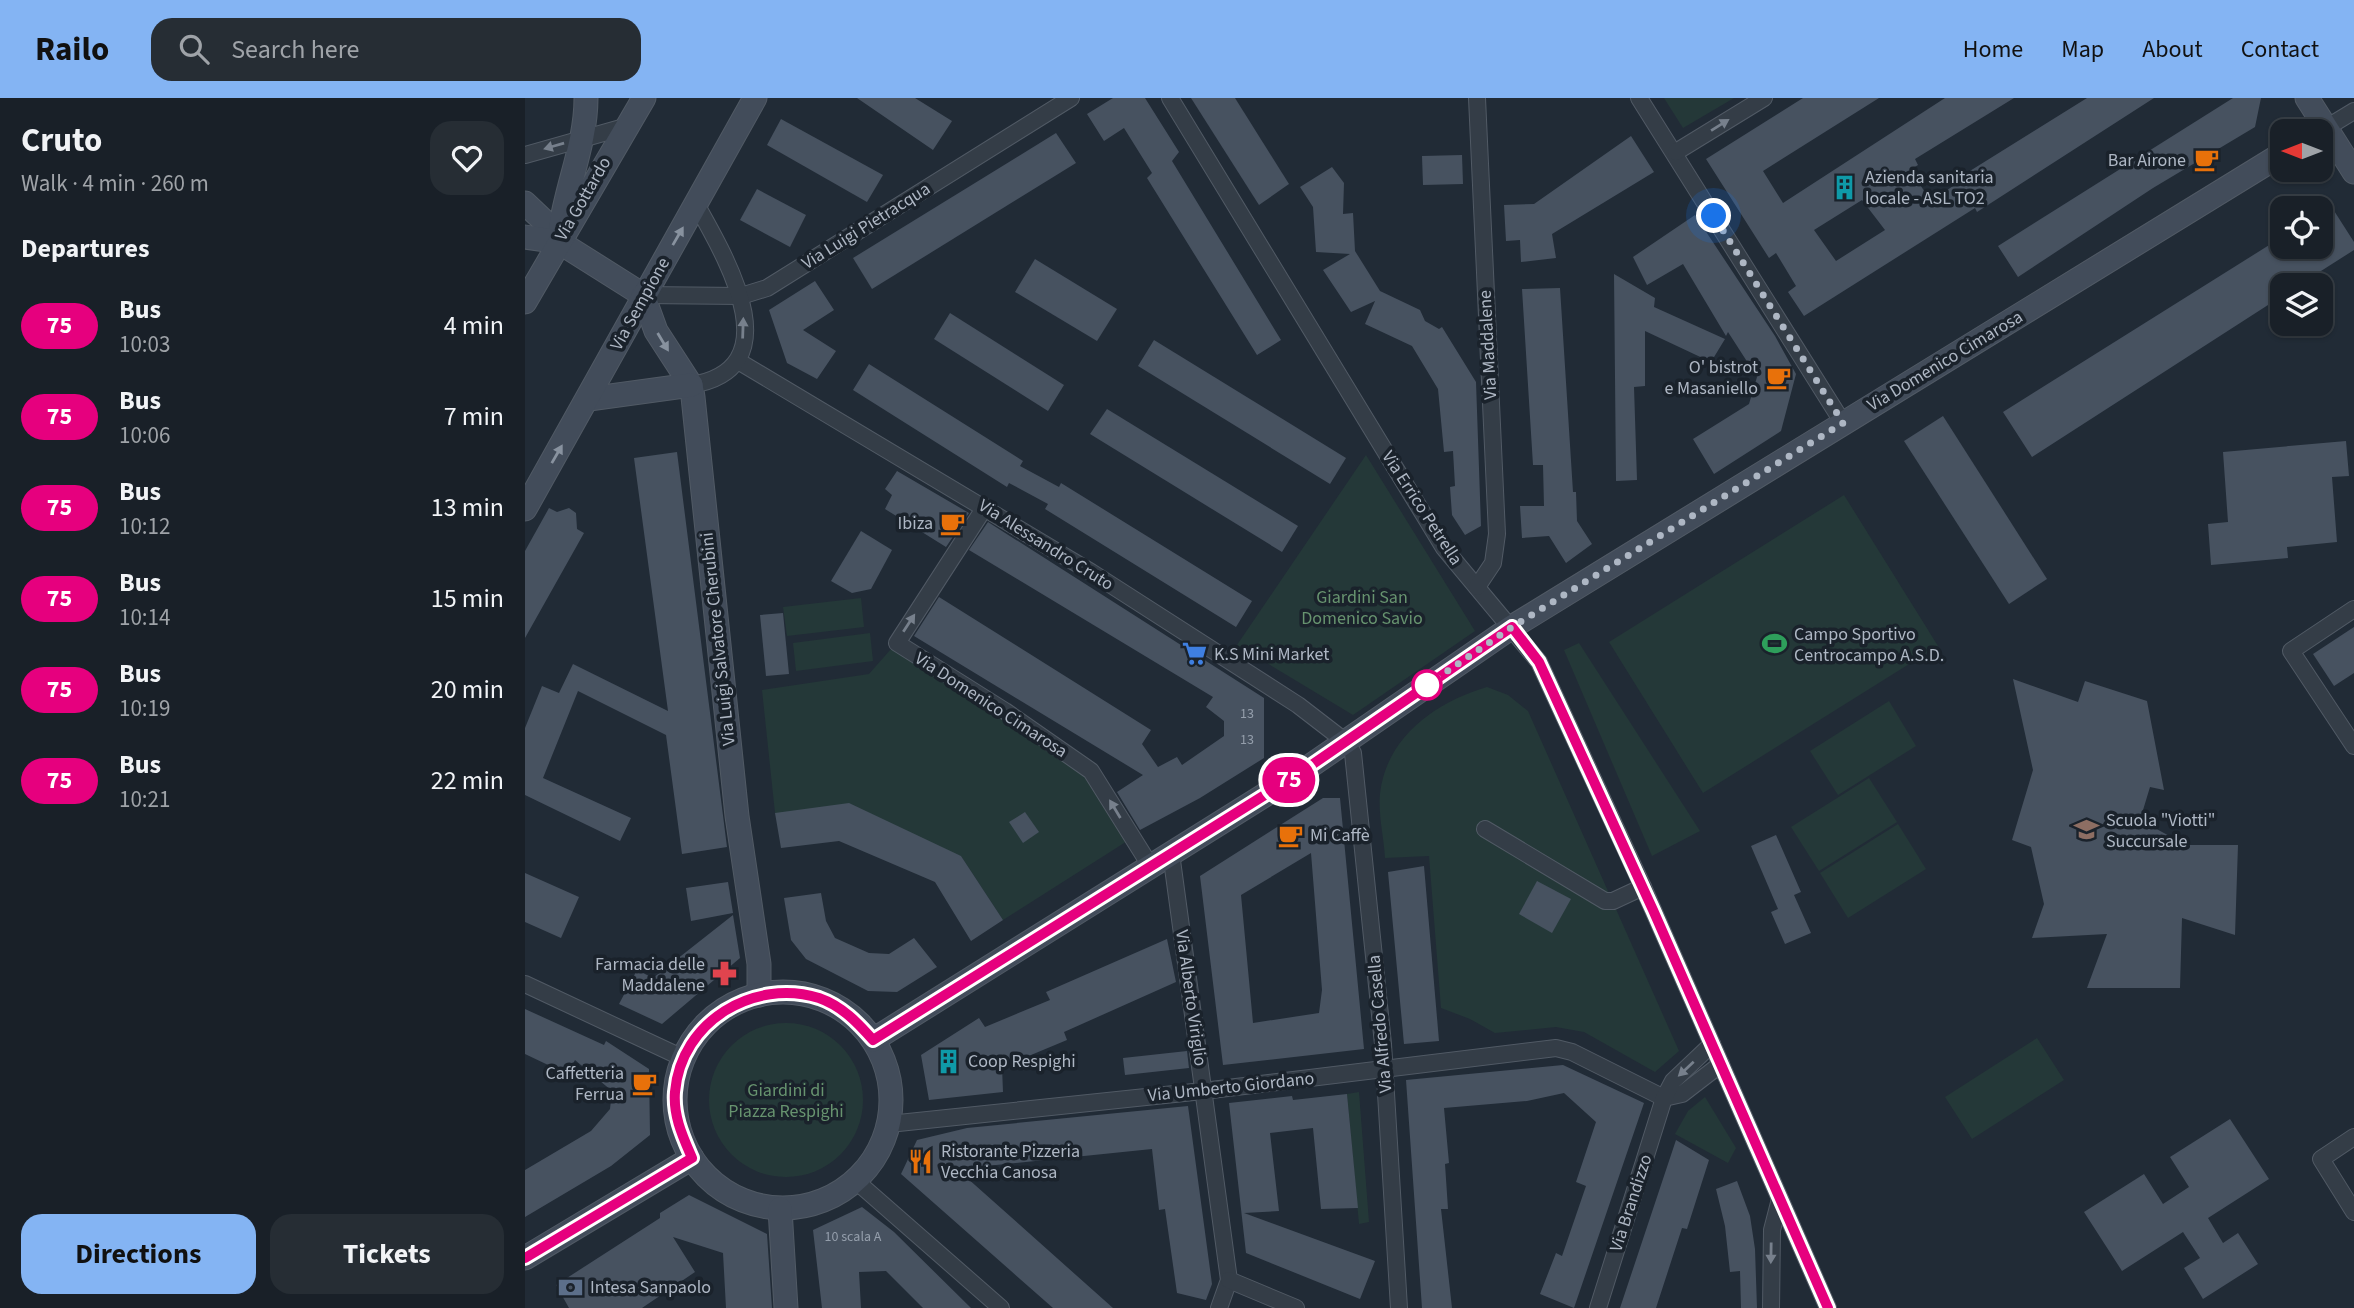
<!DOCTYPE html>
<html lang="en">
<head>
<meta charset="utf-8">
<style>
	:root { --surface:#192028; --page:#262d34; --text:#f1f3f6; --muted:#9fa3a8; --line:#373e45; --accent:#84b4f3 }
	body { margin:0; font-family:"Source Sans 3",sans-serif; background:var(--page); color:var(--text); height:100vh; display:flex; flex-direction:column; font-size:26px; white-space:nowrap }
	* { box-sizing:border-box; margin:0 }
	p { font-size:23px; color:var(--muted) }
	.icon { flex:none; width:38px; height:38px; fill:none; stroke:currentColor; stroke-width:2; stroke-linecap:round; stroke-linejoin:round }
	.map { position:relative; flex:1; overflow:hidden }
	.details { display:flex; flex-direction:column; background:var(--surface); width:525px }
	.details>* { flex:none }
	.badge { padding:0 14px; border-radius:23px; font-size:24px; line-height:46px }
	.needle { width:46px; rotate:270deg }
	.tools { position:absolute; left:1745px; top:21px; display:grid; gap:14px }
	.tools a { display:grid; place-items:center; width:63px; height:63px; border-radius:14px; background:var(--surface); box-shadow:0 2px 5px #0004,0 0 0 2px var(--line); font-size:35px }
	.you { position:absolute; width:35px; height:35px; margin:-18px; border:5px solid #fff; border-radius:50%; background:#1a73e8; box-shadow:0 0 0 10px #1a73e833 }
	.map>.badge { position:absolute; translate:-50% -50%; box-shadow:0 0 0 4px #fff }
	h2 { padding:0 21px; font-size:26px; line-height:63px }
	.round { display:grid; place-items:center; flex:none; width:74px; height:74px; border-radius:21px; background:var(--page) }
	.head { display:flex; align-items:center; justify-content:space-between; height:119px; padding:0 21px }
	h1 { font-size:33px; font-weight:700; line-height:52px }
	.action { display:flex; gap:14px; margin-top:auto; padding:14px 21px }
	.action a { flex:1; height:80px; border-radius:21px; background:var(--accent); color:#111; font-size:28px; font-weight:700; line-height:80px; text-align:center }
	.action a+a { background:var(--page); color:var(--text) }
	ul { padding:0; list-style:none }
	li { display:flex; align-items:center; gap:21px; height:91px; padding:0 21px }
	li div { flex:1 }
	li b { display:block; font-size:26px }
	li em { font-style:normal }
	li .badge { min-width:77px; font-weight:700; text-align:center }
	header { display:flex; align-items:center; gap:42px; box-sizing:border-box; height:98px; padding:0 35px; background:var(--accent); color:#111 }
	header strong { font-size:33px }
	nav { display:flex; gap:38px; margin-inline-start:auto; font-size:24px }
	.search { width:490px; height:63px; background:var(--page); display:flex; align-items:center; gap:18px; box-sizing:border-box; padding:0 24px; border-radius:21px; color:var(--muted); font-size:26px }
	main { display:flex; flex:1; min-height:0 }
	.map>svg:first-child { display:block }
	.green { fill:#243838 }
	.building { fill:#475260; fill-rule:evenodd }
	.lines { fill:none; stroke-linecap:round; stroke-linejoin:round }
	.street-casing { stroke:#515a65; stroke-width:18 }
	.secondary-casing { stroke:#515a65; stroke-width:25 }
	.street { stroke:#343d47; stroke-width:16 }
	.secondary { stroke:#424c5a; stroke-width:23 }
	.oneway { fill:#77808c }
	.oneway2 { fill:#88929f }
	.line-casing { stroke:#fff; stroke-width:16 }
	.line { stroke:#e6007e; stroke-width:10 }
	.walk { stroke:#aeb7c4; stroke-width:7; stroke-dasharray:0 12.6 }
	.stop-dot { fill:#fff; stroke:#e6007e; stroke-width:3.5 }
	.labels { text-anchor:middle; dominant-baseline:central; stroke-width:7; stroke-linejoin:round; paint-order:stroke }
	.number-label { font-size:14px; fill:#949eab }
	.poi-label { font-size:18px; fill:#aeb7c4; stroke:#1a222b; text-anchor:start }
	.street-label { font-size:18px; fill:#aeb7c4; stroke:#1a222b }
	.park-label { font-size:18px; fill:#67936f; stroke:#1a222b }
</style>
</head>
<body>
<header>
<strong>Railo</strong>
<div class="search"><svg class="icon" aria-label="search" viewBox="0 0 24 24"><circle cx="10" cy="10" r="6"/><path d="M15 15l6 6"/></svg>Search here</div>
<nav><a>Home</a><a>Map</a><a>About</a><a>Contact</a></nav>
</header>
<main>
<section class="details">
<div class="head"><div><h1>Cruto</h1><p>Walk · 4 min · 260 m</p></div><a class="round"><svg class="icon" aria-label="heart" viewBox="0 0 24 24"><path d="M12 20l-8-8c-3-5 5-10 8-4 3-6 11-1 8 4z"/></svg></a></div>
<h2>Departures</h2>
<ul>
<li><span class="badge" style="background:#e6007e;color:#fff">75</span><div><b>Bus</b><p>10:03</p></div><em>4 min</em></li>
<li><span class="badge" style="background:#e6007e;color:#fff">75</span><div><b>Bus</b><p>10:06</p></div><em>7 min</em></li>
<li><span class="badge" style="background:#e6007e;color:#fff">75</span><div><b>Bus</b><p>10:12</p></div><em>13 min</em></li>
<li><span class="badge" style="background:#e6007e;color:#fff">75</span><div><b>Bus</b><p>10:14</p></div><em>15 min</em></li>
<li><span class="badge" style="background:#e6007e;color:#fff">75</span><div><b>Bus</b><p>10:19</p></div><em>20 min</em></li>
<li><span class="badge" style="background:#e6007e;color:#fff">75</span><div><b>Bus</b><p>10:21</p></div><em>22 min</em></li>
</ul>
<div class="action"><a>Directions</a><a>Tickets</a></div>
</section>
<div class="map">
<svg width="1829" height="1210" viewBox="0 0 1829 1210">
	<rect width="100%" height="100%" fill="#212b36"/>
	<g class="green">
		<polygon points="1139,0 1209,0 1158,30"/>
		<polygon points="841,357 950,533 828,617 712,547"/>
		<polygon points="1319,397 1413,548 1178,695 1084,544"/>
		<polygon points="336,500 339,529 262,538 258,509"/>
		<polygon points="345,535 348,563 271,573 268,545"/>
		<polygon points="374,542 566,673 607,740 478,822 436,758 250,715 237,592 344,576"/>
		<polygon points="1054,545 1175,733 1127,758 1039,552"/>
		<path d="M962 589 983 597 1003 613 1154 953 1130 974 1059 934 1031 929 970 935 945 921 916 910 904 758 860 760C859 740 853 716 855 696 861 639 911 604 962 589Z"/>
		<polygon points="1364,603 1391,648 1313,697 1285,653"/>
		<polygon points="1344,680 1372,724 1294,773 1266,729"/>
		<polygon points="1373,726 1401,771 1323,820 1295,775"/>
		<circle cx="261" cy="1002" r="77"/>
		<polygon points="1512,940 1539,982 1447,1041 1420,999"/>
		<polygon points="834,994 844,1124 834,1126 822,996"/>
		<polygon points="1180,999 1211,1050 1203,1065 1150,1036 1163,1013"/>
	</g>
	<g class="building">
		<polygon points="332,0 390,0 427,23 408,52"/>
		<polygon points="588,0 620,0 654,54 647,63 756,242 732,257 622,80 627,75 599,30 579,43 562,16"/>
		<polygon points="666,0 710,0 764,86 734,107"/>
		<path d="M1278 0H1354L1238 73 1258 105 1420 0H1489L1390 61 1393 67 1385 72 1406 103 1434 84 1432 81 1562 0H1629L1452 114 1450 110 1279 218 1263 194 1271 188 1251 155 1244 160 1181 61ZM1337 102 1360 132 1311 163 1289 132Z"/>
		<polygon points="1708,0 1736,0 1730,29 1628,90 1493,179 1473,148"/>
		<polygon points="256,21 358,77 342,104 242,47"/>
		<polygon points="531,35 551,65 347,191 328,160"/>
		<polygon points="1106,38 1129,74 1027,136 1031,160 996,164 995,142 981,143 979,107 1009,106"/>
		<polygon points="937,57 938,86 898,87 897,58"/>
		<polygon points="807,69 819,85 818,116 828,115 830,153 855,193 895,212 900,223 914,231 917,229 951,284 956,428 940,437 927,417 925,389 930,388 928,353 919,354 913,291 887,248 840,226 850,203 826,214 798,172 825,156 791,154 788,109 775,89"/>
		<polygon points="232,91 281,117 265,149 215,122"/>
		<polygon points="1806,108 1829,144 1829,152 1774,187 1757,187 1757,198 1507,359 1478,314 1757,139 1757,149 1796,149 1796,114"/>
		<polygon points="1170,117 1250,238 1271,276 1256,333 1189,376 1168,341 1224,306 1232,279 1203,234 1201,238 1158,166 1122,187 1108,159"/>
		<polygon points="510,161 592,211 572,243 490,194"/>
		<polygon points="1089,176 1130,200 1129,209 1200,241 1186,264 1120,233 1120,288 1109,289 1112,382 1091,383"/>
		<polygon points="290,183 309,212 278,232 311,253 292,281 262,265 244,212"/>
		<polygon points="1035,190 1048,394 1051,394 1052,423 1067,446 1041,465 1024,438 997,440 995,408 1019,408 1018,367 1008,367 997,191"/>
		<polygon points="425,215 539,287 523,313 409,241"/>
		<polygon points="629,242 821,360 805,386 613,268"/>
		<polygon points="344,266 498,363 495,368 534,389 536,385 727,503 711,529 520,411 523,406 484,385 482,389 328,292"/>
		<polygon points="582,311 773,428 757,454 565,336"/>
		<polygon points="1418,318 1522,481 1484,506 1379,343"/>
		<polygon points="1821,343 1824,378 1807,379 1812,444 1762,449 1763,460 1686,467 1683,426 1703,424 1698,354"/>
		<polygon points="152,354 202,749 157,756 141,637 53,593 18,680 106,720 95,743 0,697 0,630 17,588 34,595 48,566 143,613 109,360"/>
		<polygon points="372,373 444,415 421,449 360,411 367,397 360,391"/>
		<polygon points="24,410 32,414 44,410 51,415 52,431 59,435 0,540 0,453"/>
		<polygon points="463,424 739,600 739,660 675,700 615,732 592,694 618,677 389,538 414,499 626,632 617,646 633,669 652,659 657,667 699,638 699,623 681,609 688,599 444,452"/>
		<polygon points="336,433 367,452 346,491 327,495 306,483"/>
		<polygon points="258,515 264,576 241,578 235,517"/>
		<polygon points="1829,529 1829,575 1809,588 1788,556"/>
		<polygon points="1488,581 1553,604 1560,583 1622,603 1639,692 1625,689 1615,722 1661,747 1713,747 1710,837 1657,820 1655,890 1562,890 1582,836 1507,840 1519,806 1506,749 1487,742 1508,672"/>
		<path d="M798 700H815L839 951 698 967 675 778ZM786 755 797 892 794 915 728 925 716 797Z"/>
		<polygon points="324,705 436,758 478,822 446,843 410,784 314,743 256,750 250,715"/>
		<polygon points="500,714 514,734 498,745 484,724"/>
		<polygon points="1251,737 1276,794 1269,797 1286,835 1260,846 1246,814 1253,811 1226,748"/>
		<polygon points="899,768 914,943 879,946 863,774"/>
		<polygon points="0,775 54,799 36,840 0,824"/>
		<polygon points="1012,783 1046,801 1027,835 994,816"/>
		<polygon points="203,784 208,815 166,823 161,790"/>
		<polygon points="296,795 301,823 310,840 344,855 364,856 389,840 412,869 372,894 343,893 281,861 266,842 259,800"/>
		<polygon points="208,817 215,860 137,926 94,906 112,872 128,880"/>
		<polygon points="642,841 651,884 539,934 542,942 477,969 478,994 404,1002 396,957 454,920 460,929 525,902 521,894"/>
		<polygon points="0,911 79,947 81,943 124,971 125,1037 86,1068 0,1119 0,1072 66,1033 85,1011 87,993 50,962 42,976 0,956"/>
		<polygon points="662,953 664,970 600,977 598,960"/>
		<polygon points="1038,967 1119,1005 1049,1210 1015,1196 1031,1155 1037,1158 1061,1088 1051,1084 1071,1024 1039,995 1002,1003 919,1010 924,1065 920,1066 923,1111 916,1111 927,1210 897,1210 881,982"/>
		<polygon points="822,996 833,1110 796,1111 788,1030 745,1035 754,1113 719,1115 850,1163 835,1201 721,1155 704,1005 767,998 768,1002"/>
		<polygon points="663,1008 687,1186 681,1202 652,1195 640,1111 634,1112 627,1051 432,1071 588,1210 528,1210 376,1076 392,1042 442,1030"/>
		<polygon points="1705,1021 1744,1081 1683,1120 1698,1145 1713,1135 1733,1166 1678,1201 1659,1170 1675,1160 1658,1134 1597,1173 1559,1114 1619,1076 1638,1106 1664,1089 1645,1059"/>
		<polygon points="1151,1042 1184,1062 1162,1131 1157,1130 1131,1210 1095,1210"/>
		<polygon points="1212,1083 1225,1118 1230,1151 1232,1210 1216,1210 1215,1173 1205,1174 1200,1128 1191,1091"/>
		<polygon points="164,1097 242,1136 247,1210 201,1210 198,1155 148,1139 170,1174 117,1210 44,1210 31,1187 135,1120 135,1115"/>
		<polygon points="337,1109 369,1134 446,1210 398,1210 361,1173 334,1174 336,1210 297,1210 288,1132"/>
	</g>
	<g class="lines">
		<defs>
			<g id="street">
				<polyline points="645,0 919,450 1014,564 1118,789 1303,1210"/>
				<polyline points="952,0 972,436 968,465 952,489"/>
				<polyline points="1114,0 1318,325"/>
				<polyline points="1801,30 1829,13"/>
				<polyline points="1151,54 1239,0"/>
				<polyline points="0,57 103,28"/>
				<polyline points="118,197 216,198 242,190 546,0"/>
				<polyline points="213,263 566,474 773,607 821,644 828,655 858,946 874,1210"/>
				<path d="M166 287C268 271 200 158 171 106"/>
				<polyline points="460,409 372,545 480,613 566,673 626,769"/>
				<polyline points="1829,511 1766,553 1829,648"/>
				<polyline points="960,731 1080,803 1088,803 1118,789"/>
				<polyline points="646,755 704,1182 694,1210"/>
				<polyline points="0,886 158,960"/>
				<polyline points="364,1026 678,993 1031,950 1047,954 1139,1000 1157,996 1196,966"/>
				<polyline points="1829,1039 1796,1061 1829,1114"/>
				<polyline points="331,1083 476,1210"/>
				<polyline points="704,1182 771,1210"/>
				<polyline points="1073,1210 1139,1000 1148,983 1187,946"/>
				<polyline points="1246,1210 1247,1132 1255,1101"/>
			</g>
			<g id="secondary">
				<polyline points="1782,0 1829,74"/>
				<polyline points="0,105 19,123 34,144 118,197"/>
				<path d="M36 127C43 84 61 44 61 0"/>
				<polyline points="0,139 34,144"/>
				<polyline points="118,197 131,233 166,287 168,299 212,718 234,866 234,897"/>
				<polyline points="0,204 119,0"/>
				<polyline points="64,301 166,287"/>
				<polyline points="0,411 230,0"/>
				<circle cx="258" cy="1002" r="108"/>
				<polyline points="348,942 775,675 987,529 1757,56"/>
				<polyline points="255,1111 261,1210"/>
				<polyline points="0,1160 167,1060"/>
			</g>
		</defs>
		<use href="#street" class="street-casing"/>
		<use href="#secondary" class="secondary-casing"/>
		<use href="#street" class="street"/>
		<use href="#secondary" class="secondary"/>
	</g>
	<defs><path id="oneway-solid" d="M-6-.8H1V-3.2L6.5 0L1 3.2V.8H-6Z" transform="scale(1.75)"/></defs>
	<g class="oneway">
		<use href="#oneway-solid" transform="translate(1195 27) rotate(-32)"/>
		<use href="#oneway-solid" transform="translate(29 48) rotate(164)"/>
		<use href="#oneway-solid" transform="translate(218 230) rotate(-88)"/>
		<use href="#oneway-solid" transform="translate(384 525) rotate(-57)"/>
		<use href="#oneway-solid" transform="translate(590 711) rotate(-121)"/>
		<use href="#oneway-solid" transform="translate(1161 971) rotate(137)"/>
		<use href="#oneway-solid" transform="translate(1246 1155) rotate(91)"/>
	</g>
	<g class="oneway2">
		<use href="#oneway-solid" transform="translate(153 138) rotate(-60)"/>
		<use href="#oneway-solid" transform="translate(138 244) rotate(59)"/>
		<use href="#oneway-solid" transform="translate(32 356) rotate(-60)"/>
	</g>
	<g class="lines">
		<defs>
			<path id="line" d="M0 1160 167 1060C158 1039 148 1018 150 994 156 923 229 880 294 900 317 908 333 925 348 942L775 675 987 529 1014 564 1128 812 1303 1210"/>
		</defs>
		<use href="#line" class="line-casing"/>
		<use href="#line" class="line"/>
		<polyline class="walk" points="902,587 987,529 1318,325 1189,118"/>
	</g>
	<defs>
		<symbol id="cafe-bare" viewBox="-9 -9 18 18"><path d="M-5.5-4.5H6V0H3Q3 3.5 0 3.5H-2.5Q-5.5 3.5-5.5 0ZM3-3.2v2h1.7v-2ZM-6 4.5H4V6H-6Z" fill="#e8710a" stroke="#1a222b" stroke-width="2.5" paint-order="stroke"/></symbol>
		<symbol id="building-bare" viewBox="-9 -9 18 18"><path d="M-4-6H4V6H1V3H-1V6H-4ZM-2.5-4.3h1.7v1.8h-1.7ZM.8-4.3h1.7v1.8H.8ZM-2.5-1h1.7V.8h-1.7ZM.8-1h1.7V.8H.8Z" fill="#0f9aa8" stroke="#1a222b" stroke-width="2.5" paint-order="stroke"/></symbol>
		<symbol id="stadium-bare" viewBox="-9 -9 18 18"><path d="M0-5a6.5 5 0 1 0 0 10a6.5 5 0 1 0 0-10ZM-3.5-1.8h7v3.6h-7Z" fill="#2e9e5b" stroke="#1a222b" stroke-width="2.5" paint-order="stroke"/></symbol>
		<symbol id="supermarket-bare" viewBox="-9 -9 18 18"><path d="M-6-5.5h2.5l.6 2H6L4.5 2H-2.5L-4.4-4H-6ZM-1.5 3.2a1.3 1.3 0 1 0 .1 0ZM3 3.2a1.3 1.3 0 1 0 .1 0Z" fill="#3f7fe0" stroke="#1a222b" stroke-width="2.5" paint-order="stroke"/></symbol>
		<symbol id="school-bare" viewBox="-9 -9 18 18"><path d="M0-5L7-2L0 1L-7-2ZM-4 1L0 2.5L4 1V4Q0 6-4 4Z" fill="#8d6e63" stroke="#1a222b" stroke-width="2.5" paint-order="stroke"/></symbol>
		<symbol id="pharmacy-bare" viewBox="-9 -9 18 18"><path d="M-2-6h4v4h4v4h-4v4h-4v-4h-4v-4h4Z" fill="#e0444e" stroke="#1a222b" stroke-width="2.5" paint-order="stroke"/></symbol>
		<symbol id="restaurant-bare" viewBox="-9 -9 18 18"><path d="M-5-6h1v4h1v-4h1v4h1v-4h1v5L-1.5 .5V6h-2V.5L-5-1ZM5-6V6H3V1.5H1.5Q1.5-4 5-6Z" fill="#e8710a" stroke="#1a222b" stroke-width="2.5" paint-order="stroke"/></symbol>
		<symbol id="bank-bare" viewBox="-9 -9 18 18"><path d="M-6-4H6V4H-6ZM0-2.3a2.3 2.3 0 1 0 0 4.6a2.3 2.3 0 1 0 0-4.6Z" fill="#5c6f8a" stroke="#1a222b" stroke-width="2.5" paint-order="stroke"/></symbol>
	</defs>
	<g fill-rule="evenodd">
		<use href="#cafe-bare" x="1664" y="44" width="35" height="35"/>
		<use href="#building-bare" x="1302" y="72" width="35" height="35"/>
		<use href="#cafe-bare" x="1236" y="262" width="35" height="35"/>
		<use href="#cafe-bare" x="410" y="408" width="35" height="35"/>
		<use href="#stadium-bare" x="1232" y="528" width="35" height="35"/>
		<use href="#supermarket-bare" x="652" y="538" width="35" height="35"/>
		<use href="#school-bare" x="1544" y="714" width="35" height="35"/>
		<use href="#cafe-bare" x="748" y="720" width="35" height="35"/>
		<use href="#pharmacy-bare" x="182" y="858" width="35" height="35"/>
		<use href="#building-bare" x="406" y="946" width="35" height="35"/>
		<use href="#cafe-bare" x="102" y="968" width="35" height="35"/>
		<use href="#restaurant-bare" x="378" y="1046" width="35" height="35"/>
		<use href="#bank-bare" x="28" y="1172" width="35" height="35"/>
	</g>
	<circle class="stop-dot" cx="902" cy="587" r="14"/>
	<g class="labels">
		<g class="number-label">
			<text x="722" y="616">13</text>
			<text x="722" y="642">13</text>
			<text x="328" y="1139">10 scala A</text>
		</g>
		<g class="poi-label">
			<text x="1661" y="62" text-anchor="end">Bar Airone</text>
			<text x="1340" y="79">Azienda sanitaria<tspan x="1340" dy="21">locale - ASL TO2</tspan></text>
			<text x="1233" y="269" text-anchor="end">O' bistrot<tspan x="1233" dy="21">e Masaniello</tspan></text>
			<text x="408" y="425" text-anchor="end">Ibiza</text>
			<text x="1269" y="536">Campo Sportivo<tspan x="1269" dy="21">Centrocampo A.S.D.</tspan></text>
			<text x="689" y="556">K.S Mini Market</text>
			<text x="1581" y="722">Scuola "Viotti"<tspan x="1581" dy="21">Succursale</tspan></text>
			<text x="785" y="737">Mi Caffè</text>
			<text x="180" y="866" text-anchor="end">Farmacia delle<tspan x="180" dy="21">Maddalene</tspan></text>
			<text x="443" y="963">Coop Respighi</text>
			<text x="99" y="975" text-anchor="end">Caffetteria<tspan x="99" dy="21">Ferrua</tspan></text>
			<text x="416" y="1053">Ristorante Pizzeria<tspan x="416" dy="21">Vecchia Canosa</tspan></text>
			<text x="65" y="1189">Intesa Sanpaolo</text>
		</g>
		<g class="street-label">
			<text transform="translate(58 101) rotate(-60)">Via Gottardo</text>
			<text transform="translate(341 128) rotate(-32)">Via Luigi Pietracqua</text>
			<text transform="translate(115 206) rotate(-61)">Via Sempione</text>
			<text transform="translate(963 247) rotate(-93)">Via Maddalene</text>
			<text transform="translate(1420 263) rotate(-31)">Via Domenico Cimarosa</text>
			<text transform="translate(897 410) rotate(57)">Via Errico Petrella</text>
			<text transform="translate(521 447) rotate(32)">Via Alessandro Cruto</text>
			<text transform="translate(193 541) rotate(-96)">Via Luigi Salvatore Cherubini</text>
			<text transform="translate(466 607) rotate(33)">Via Domenico Cimarosa</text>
			<text transform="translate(666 900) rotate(82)">Via Alberto Viriglio</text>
			<text transform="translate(855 926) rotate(-95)">Via Alfredo Casella</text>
			<text transform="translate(706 989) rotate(-6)">Via Umberto Giordano</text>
			<text transform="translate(1106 1105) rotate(-72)">Via Brandizzo</text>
		</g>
		<g class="park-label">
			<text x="837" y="499">Giardini San<tspan x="837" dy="21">Domenico Savio</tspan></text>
			<text x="261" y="992">Giardini di<tspan x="261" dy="21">Piazza Respighi</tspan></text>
		</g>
	</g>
</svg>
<div class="tools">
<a><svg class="needle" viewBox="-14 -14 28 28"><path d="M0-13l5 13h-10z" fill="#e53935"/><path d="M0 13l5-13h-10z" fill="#9fa3a8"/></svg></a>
<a><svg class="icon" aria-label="locate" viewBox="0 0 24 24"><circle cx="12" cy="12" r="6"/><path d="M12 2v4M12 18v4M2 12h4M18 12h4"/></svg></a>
<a><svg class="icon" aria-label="layers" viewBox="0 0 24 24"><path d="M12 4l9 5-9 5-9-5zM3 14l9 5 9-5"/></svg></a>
</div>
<div class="you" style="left:1189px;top:118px"></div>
<b class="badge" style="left:764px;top:682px;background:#e6007e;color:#fff">75</b>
</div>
</main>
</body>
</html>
